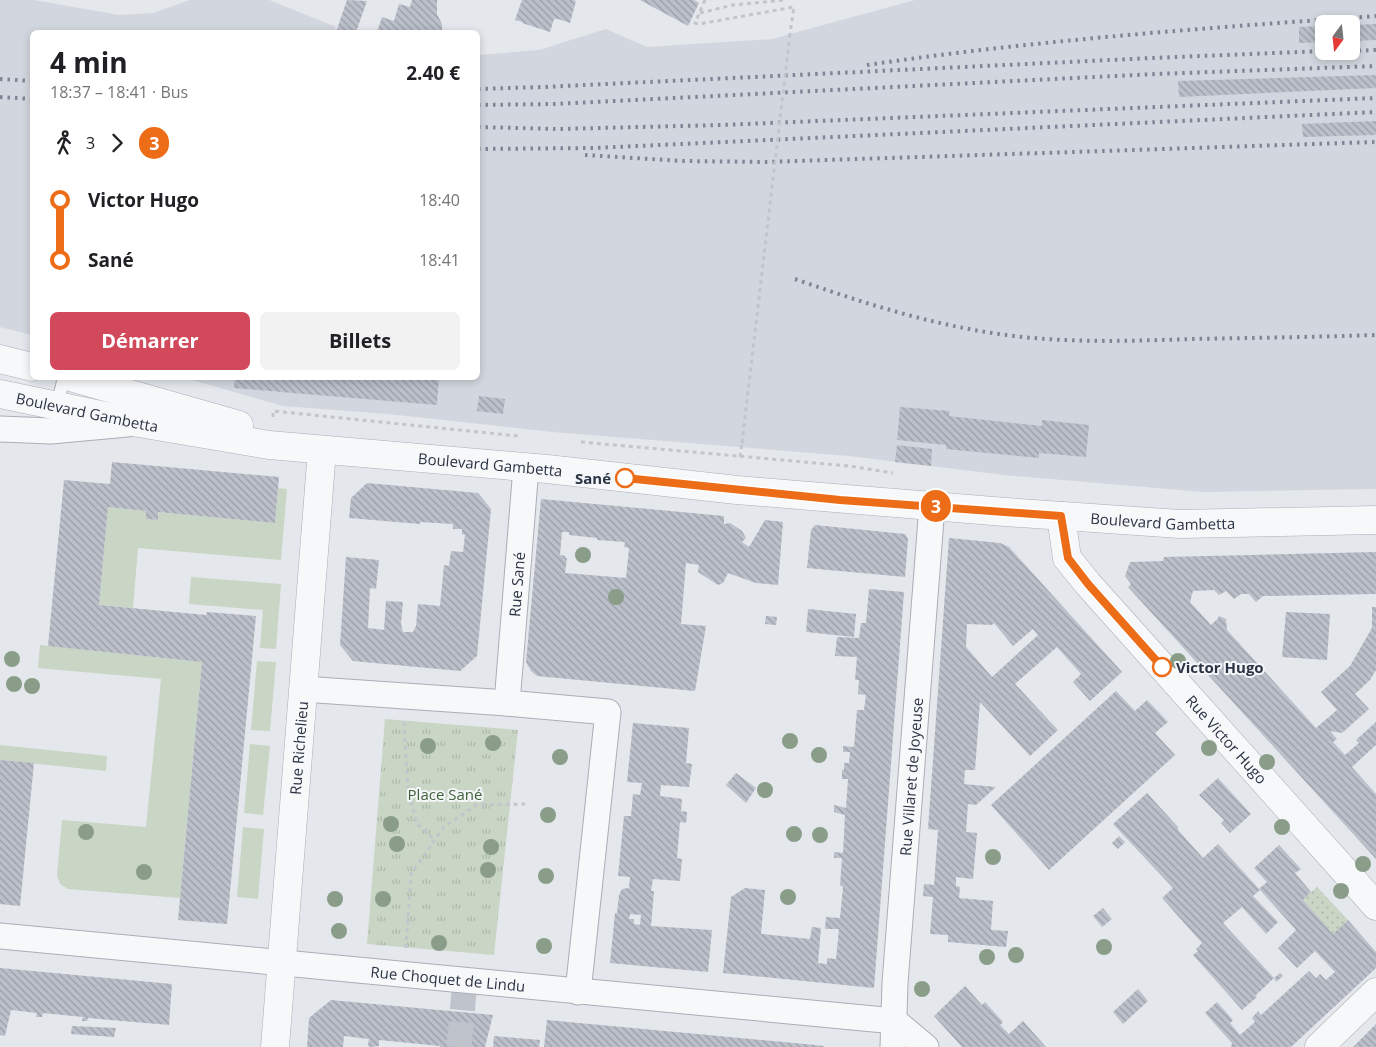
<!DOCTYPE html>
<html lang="fr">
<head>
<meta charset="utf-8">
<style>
	:root { --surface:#fff; --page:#f2f2f2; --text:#202124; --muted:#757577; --accent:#d1495b }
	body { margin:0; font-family:"Open Sans",sans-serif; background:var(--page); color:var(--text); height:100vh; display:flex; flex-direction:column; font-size:19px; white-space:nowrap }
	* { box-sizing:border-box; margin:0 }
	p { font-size:16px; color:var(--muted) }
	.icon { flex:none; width:28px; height:28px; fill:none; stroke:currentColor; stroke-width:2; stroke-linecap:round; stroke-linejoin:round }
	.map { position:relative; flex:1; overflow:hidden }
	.sheet { position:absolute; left:30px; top:30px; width:450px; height:350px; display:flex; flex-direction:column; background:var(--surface); border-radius:8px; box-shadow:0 2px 8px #0003 }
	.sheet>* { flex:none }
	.badge { padding:0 10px; border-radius:16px; font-size:18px; line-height:32px }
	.needle { width:32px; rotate:195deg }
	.buttons { position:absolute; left:1315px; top:15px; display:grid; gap:10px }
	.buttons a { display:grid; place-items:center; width:45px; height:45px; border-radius:8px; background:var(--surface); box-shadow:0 2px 8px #0003; font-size:25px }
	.map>.badge { position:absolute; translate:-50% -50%; box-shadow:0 0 0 2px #fff }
	.legs { display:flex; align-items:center; gap:8px; height:55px; padding:0 20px; font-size:16px }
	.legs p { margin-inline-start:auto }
	.summary { display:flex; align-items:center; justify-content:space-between; height:85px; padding:0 20px }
	h1 { font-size:28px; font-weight:700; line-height:38px }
	.primary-button { display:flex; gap:10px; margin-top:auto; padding:10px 20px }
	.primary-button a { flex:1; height:58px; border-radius:8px; background:var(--accent); color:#fff; font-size:20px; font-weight:700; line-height:58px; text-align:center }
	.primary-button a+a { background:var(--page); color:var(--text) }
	ul { padding:0 20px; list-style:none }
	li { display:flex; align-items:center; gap:18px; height:60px; font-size:19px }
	li i { display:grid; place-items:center; width:8px; height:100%; margin:0 6px; background:currentColor }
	li i::after { content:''; width:12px; height:12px; margin:-6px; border:4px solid; border-radius:50%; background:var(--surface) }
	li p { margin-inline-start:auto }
	li:first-child i { background:linear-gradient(#0000 50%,currentColor 0) }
	li:last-child i { background:linear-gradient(currentColor 50%,#0000 0) }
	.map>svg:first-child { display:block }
	.built { fill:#d2d6de; fill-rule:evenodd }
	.grass { fill:#c9d6c5 }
	.park { fill:url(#park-tufts) }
	.garden { fill:url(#garden-dots) }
	.building { fill:url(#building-back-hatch); fill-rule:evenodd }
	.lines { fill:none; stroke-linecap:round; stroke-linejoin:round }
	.minor-tunnel { stroke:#bfc3cb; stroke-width:25; stroke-dasharray:25 12; stroke-linecap:butt }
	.service-casing { stroke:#a9aeb7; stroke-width:14 }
	.minor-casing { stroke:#a9aeb7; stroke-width:27 }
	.tertiary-casing { stroke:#a9aeb7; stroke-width:29 }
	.path { stroke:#c2c5cb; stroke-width:3; stroke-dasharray:4 4; stroke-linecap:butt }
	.service { stroke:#f7f8fa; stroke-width:12 }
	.minor { stroke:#f7f8fa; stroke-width:25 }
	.tertiary { stroke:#f7f8fa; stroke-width:28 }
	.rail { stroke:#7d8696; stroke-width:4; stroke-dasharray:2.5 5; stroke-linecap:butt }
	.path-bridge { stroke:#c2c5cb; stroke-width:3; stroke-dasharray:4 4; stroke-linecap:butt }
	.tree { fill:#899d89 }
	.line-1-casing { stroke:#fff; stroke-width:11 }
	.line-1 { stroke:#ed6c18; stroke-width:8 }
	.stop-1-dot { fill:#fff; stroke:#ed6c18; stroke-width:2.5 }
	.labels { text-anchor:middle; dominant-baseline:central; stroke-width:4; stroke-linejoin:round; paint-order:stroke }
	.street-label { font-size:15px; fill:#2b3445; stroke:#f4f6f9 }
	.stop-label { font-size:15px; font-weight:bold; fill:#2b3445; stroke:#f4f6f9; text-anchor:end }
	.park-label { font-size:15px; fill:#3f6138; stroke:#f4f6f9 }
</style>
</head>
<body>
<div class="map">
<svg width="1376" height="1047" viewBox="0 0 1376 1047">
	<defs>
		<pattern id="park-tufts" width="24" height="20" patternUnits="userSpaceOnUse" patternTransform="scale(1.25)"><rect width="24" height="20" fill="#c9d6c5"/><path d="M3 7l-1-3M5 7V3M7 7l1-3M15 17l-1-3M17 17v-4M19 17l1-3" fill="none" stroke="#adb8ab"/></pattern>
		<pattern id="garden-dots" width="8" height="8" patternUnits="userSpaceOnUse" patternTransform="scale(1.25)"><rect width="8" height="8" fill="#c9d6c5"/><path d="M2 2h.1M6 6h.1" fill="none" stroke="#adb8ab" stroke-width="1.8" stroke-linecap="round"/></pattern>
		<pattern id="building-back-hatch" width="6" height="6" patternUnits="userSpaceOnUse" patternTransform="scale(1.25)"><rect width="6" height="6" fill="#bbc0ca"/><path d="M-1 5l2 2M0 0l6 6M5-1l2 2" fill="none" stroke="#989da6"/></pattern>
	</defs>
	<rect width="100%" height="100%" fill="#e4e7ec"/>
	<g class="built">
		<polygon points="0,0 34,0 119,15 153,13 190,0 269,0 336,27 334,32 32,32 32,335 0,327"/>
		<path d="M915 0H1376V489L1203 492 1004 475 849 456 553 432 388 414 283 406 185 378H478V55L539 50 606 29 647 47 772 39ZM1324 24H1351V51H1324Z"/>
	</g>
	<g class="grass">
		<polygon points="278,488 287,489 281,560 138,548 133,608 99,605 108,507 146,511 146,519 157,520 158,512 275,523"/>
		<polygon points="191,577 281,584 276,649 260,648 263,610 189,604"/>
		<polygon points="40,645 202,662 180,898 68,889 60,884 57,875 62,820 146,827 161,679 38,668"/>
		<polygon points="257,661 276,662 270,731 251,730"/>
		<polygon points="250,744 270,746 263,815 244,813"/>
		<polygon points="0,745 107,756 106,771 0,760"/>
		<polygon points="243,827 264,829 258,899 237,897"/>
	</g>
	<polygon class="park" points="385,719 518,730 494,955 367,944"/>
	<polygon class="garden" points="1317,887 1348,920 1333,934 1303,900"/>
	<g class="building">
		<polygon points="347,0 367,1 356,32 336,32"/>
		<polygon points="412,0 437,0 437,14 442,24 442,32 377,32 382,17 394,21 399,4 410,7"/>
		<polygon points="522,0 573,0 576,1 570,23 558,19 554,19 550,32 522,23 523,22 515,20"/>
		<polygon points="640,0 694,0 699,3 688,26"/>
		<polygon points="1376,24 1376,40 1351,41 1351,25"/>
		<polygon points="1324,26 1324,42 1299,43 1299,27"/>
		<polygon points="1376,75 1376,88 1179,97 1178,81"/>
		<polygon points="1376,121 1376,135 1303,137 1302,124"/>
		<polygon points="235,378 439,378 437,405 234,388"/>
		<polygon points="479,396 505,399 503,414 477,411"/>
		<polygon points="900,407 950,411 949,416 1042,426 1042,420 1089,425 1086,457 1039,453 1039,458 946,449 946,445 897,440"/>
		<polygon points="897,445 932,449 931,466 895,462"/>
		<polygon points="112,462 279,477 275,523 158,512 158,520 146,519 146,511 108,507 99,605 206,615 207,612 256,616 227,924 178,920 202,662 48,646 64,480 110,484"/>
		<polygon points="367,483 478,493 491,509 477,656 460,671 353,661 340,645 346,557 379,560 376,589 370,588 368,628 384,630 386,601 403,602 401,624 403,632 413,632 416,626 418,604 440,606 444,565 449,566 451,551 463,552 465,535 462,534 462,529 453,529 453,524 420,522 420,524 349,518 351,498"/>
		<path d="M541 499 724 516V524L730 523 742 531 746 538 742 542 749 547 765 520 783 522 778 585 756 583 728 573 723 583 718 585 698 572 699 565 686 563 681 624 706 626 695 691 537 676 531 671 526 662ZM562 532H569V535L597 538V540L625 542 624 547 629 548 626 578 565 573 567 558H565V556L560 555Z"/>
		<polygon points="815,525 905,534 908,539 905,577 807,568 811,530"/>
		<path d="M949 538 1000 543 1009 547 1122 672 1090 701 1073 682 1081 674 1057 647 1015 684 1058 730 1030 756 980 702 975 770H965L964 784 996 787 976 805 968 804 966 832 977 833 973 879 956 877V886L960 887 959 898 993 901 991 930 1008 931 1006 947 948 942V935L930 934 933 897 923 896 924 884 934 885 938 830 928 829ZM994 623 1013 646 1033 629 1038 635 992 677 966 647 967 624 992 625Z"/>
		<polygon points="1376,552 1376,594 1263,596 1256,602 1249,594 1241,594 1234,599 1226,591 1219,595 1214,590 1193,591 1190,602 1211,625 1216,620 1217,620 1219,616 1226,619 1227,630 1316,728 1337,710 1321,692 1350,666 1372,628 1372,607 1376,607 1376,670 1370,680 1355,694 1369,709 1342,733 1330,731 1337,739 1333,742 1345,755 1359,743 1356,740 1376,722 1376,745 1352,767 1376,794 1376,859 1128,587 1131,584 1125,576 1130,562 1163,561 1164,557"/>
		<polygon points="869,589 904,592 874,988 723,973 731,897 745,888 765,890 761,934 810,939 812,927 821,928 818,963 827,964 827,958 836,959 839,929 825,929 826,917 840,918 843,887 840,885 842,858 834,858 834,852 843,853 845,815 834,812 834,805 846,808 848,779 842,779 842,770 844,770 844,763 849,763 850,752 843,752 843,746 854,747 857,710 864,710 866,695 858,694 859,680 855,680 857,657 835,656 837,637 859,638 861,623 866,623"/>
		<polygon points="808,609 856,614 854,637 806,632"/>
		<polygon points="1286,612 1330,614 1327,660 1282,657"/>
		<polygon points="766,616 777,617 776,625 765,624"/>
		<polygon points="1116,691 1135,711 1147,700 1168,722 1155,733 1175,755 1049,870 991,805"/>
		<path d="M633 723 689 728 686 763 692 764 689 787 661 785 660 796 682 799 681 811 687 812 686 823 680 822 677 858 682 859 680 881 653 879 651 891H654L651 926 712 930 708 972 610 963 615 913H617L619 895 622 889 629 888 630 877 618 876 624 816H631L633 794 640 795 642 783 627 782ZM630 914 641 915 640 925 634 924V919H629Z"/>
		<polygon points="0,760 34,763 20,906 0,904"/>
		<polygon points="736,773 756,788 746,803 726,785"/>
		<polygon points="1218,778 1251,814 1230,833 1221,823 1224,820 1199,795"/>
		<polygon points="1147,793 1178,827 1178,830 1203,858 1218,844 1259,889 1267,882 1254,868 1279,845 1301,869 1295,873 1311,892 1303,900 1333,934 1348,920 1376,952 1376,968 1291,1047 1231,1047 1232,1043 1205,1013 1217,1002 1233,1020 1230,1023 1240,1035 1255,1022 1252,1018 1258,1011 1261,1015 1309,971 1316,978 1320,974 1326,980 1335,972 1315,951 1297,968 1278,948 1296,930 1260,890 1253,896 1278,922 1266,934 1242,907 1223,923 1274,978 1280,973 1283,976 1276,982 1274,978 1255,996 1257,997 1242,1010 1193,955 1198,951 1196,949 1202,943 1162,898 1173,888 1113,824"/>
		<polygon points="1119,836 1125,842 1118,849 1112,843"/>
		<polygon points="1103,908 1112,919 1102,927 1093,916"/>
		<polygon points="0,968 172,984 169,1025 88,1018 87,1021 82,1021 83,1017 43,1013 42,1017 36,1017 37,1013 11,1010 5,1036 0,1035"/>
		<polygon points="965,986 982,1005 985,1002 1003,1022 1000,1025 1009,1034 1023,1021 1046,1047 962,1047 934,1016"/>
		<polygon points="1138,989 1148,1001 1123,1024 1113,1012"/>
		<polygon points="331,1000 493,1015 485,1047 440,1047 440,1046 379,1040 379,1046 370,1047 368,1045 369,1039 344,1036 343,1047 307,1047 309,1018"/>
		<polygon points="547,1020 815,1045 824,1046 824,1047 544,1047"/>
		<polygon points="1376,1024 1376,1047 1353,1047"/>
		<polygon points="72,1026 116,1028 114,1037 71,1034"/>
		<polygon points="494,1036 540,1040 539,1047 493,1047"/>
	</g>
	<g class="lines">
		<polyline class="minor-tunnel" points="459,1047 465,981"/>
		<defs>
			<polyline id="service" points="56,409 64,378"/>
			<g id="minor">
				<polyline points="0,429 51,431 127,424"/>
				<polyline points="303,689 507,703 608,712 578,992"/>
				<path id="s1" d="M507 703 526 467"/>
				<path id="s2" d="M0 936 895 1021 926 1047"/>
				<path id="s3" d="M893 1047 895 983 932 506"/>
			</g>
			<g id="tertiary">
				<polyline points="0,359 32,367"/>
				<polyline points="74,378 239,425"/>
				<path id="s4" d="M0 394 139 423 269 445 547 469 737 490 1005 512 1180 524 1376 520"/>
				<path id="s5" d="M1061 516 1067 558 1088 584 1376 906"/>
				<path id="s6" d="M275 1047 322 450"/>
				<polyline points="1319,1047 1376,992"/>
			</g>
		</defs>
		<use href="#service" class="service-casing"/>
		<use href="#minor" class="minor-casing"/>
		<use href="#tertiary" class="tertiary-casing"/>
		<g class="path">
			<polyline points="705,0 695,23 699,24 794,7 790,34"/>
			<polyline points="700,13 733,5 785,0"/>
			<polyline points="273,417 273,411 518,436"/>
			<polyline points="581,442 849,466 893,473"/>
			<polyline points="740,457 742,443"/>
			<polyline points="404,722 408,789 417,824 435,840"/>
			<polyline points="406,948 411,874 444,827 476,805 525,804"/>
		</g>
		<use href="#service" class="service"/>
		<use href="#minor" class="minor"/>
		<use href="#tertiary" class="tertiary"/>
		<g class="rail">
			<polyline points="1351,51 1376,50"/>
			<path d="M867 65C1036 40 1206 28 1376 16"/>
			<polyline points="0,79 32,81"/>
			<polyline points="478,89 543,87 1152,58 1324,51"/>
			<polyline points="0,97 32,99"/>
			<polyline points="478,105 553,104 1155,74 1376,66"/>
			<polyline points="478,127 558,129 721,125 1376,98"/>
			<polyline points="478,149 594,148 1376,112"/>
			<polyline points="585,155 683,161 767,162 1376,142"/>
			<path d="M795 279C866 304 938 327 1014 336 1073 343 1132 341 1191 339 1253 338 1314 337 1376 335"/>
		</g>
		<polyline class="path-bridge" points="742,443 790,34"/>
	</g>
	<g class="tree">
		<circle cx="583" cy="555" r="8"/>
		<circle cx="616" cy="597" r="8"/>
		<circle cx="12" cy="659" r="8"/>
		<circle cx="1178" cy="661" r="8"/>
		<circle cx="14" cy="684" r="8"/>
		<circle cx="32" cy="686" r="8"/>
		<circle cx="790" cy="741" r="8"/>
		<circle cx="493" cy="743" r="8"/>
		<circle cx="428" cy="746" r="8"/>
		<circle cx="1209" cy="748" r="8"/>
		<circle cx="819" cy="755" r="8"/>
		<circle cx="560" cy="757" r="8"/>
		<circle cx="1267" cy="762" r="8"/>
		<circle cx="765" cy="790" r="8"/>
		<circle cx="548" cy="815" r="8"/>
		<circle cx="391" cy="824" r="8"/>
		<circle cx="1282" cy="827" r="8"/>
		<circle cx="86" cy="832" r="8"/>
		<circle cx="794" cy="834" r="8"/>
		<circle cx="820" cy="835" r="8"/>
		<circle cx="397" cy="844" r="8"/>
		<circle cx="491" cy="847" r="8"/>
		<circle cx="993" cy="857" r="8"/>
		<circle cx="1363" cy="864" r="8"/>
		<circle cx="488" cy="870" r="8"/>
		<circle cx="144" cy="872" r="8"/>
		<circle cx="546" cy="876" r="8"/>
		<circle cx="1341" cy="891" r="8"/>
		<circle cx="788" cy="897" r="8"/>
		<circle cx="335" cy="899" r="8"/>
		<circle cx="383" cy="899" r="8"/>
		<circle cx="339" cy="931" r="8"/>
		<circle cx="439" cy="943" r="8"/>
		<circle cx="544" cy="946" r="8"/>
		<circle cx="1104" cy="947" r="8"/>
		<circle cx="1016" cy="955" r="8"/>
		<circle cx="987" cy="957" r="8"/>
		<circle cx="922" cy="989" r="8"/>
	</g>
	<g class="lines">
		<defs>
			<polyline id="line-1" points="625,478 840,500 1061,516 1068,558 1088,584 1162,667"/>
		</defs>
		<use href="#line-1" class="line-1-casing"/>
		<use href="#line-1" class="line-1"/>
	</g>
	<g class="stop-1-dot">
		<circle cx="625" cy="478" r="9"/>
		<circle cx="1162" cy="667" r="9"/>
	</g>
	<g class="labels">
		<g class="street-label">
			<text stroke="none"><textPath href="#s4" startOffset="89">Boulevard Gambetta</textPath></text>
			<text stroke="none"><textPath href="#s4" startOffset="496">Boulevard Gambetta</textPath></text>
			<text stroke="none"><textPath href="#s4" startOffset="1171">Boulevard Gambetta</textPath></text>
			<text stroke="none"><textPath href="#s1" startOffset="119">Rue Sané</textPath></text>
			<text stroke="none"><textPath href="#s5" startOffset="284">Rue Victor Hugo</textPath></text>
			<text stroke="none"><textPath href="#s6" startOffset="300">Rue Richelieu</textPath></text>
			<text stroke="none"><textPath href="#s3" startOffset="271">Rue Villaret de Joyeuse</textPath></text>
			<text stroke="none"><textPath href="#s2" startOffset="450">Rue Choquet de Lindu</textPath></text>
		</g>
		<g class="stop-label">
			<text x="611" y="478">Sané</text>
			<text x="1176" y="667" text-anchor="start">Victor Hugo</text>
		</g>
		<g class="park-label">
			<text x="445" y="794">Place Sané</text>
		</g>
	</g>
</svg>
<div class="buttons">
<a><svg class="needle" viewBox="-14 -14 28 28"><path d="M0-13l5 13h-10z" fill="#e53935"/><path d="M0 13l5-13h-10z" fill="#757577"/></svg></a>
</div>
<b class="badge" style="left:936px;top:506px;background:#ed6c18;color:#fff">3</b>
<section class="sheet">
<div class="summary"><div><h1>4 min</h1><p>18:37 – 18:41 · Bus</p></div><b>2.40 €</b></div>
<div class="legs"><svg class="icon" aria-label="walk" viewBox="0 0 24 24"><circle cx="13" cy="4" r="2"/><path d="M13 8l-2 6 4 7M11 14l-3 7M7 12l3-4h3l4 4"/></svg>3<svg class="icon" aria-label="forward" viewBox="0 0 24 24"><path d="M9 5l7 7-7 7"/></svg><b class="badge" style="background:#ed6c18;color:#fff">3</b></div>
<ul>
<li><i style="color:#ed6c18"></i><b>Victor Hugo</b><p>18:40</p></li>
<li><i style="color:#ed6c18"></i><b>Sané</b><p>18:41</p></li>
</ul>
<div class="primary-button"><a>Démarrer</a><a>Billets</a></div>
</section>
</div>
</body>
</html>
